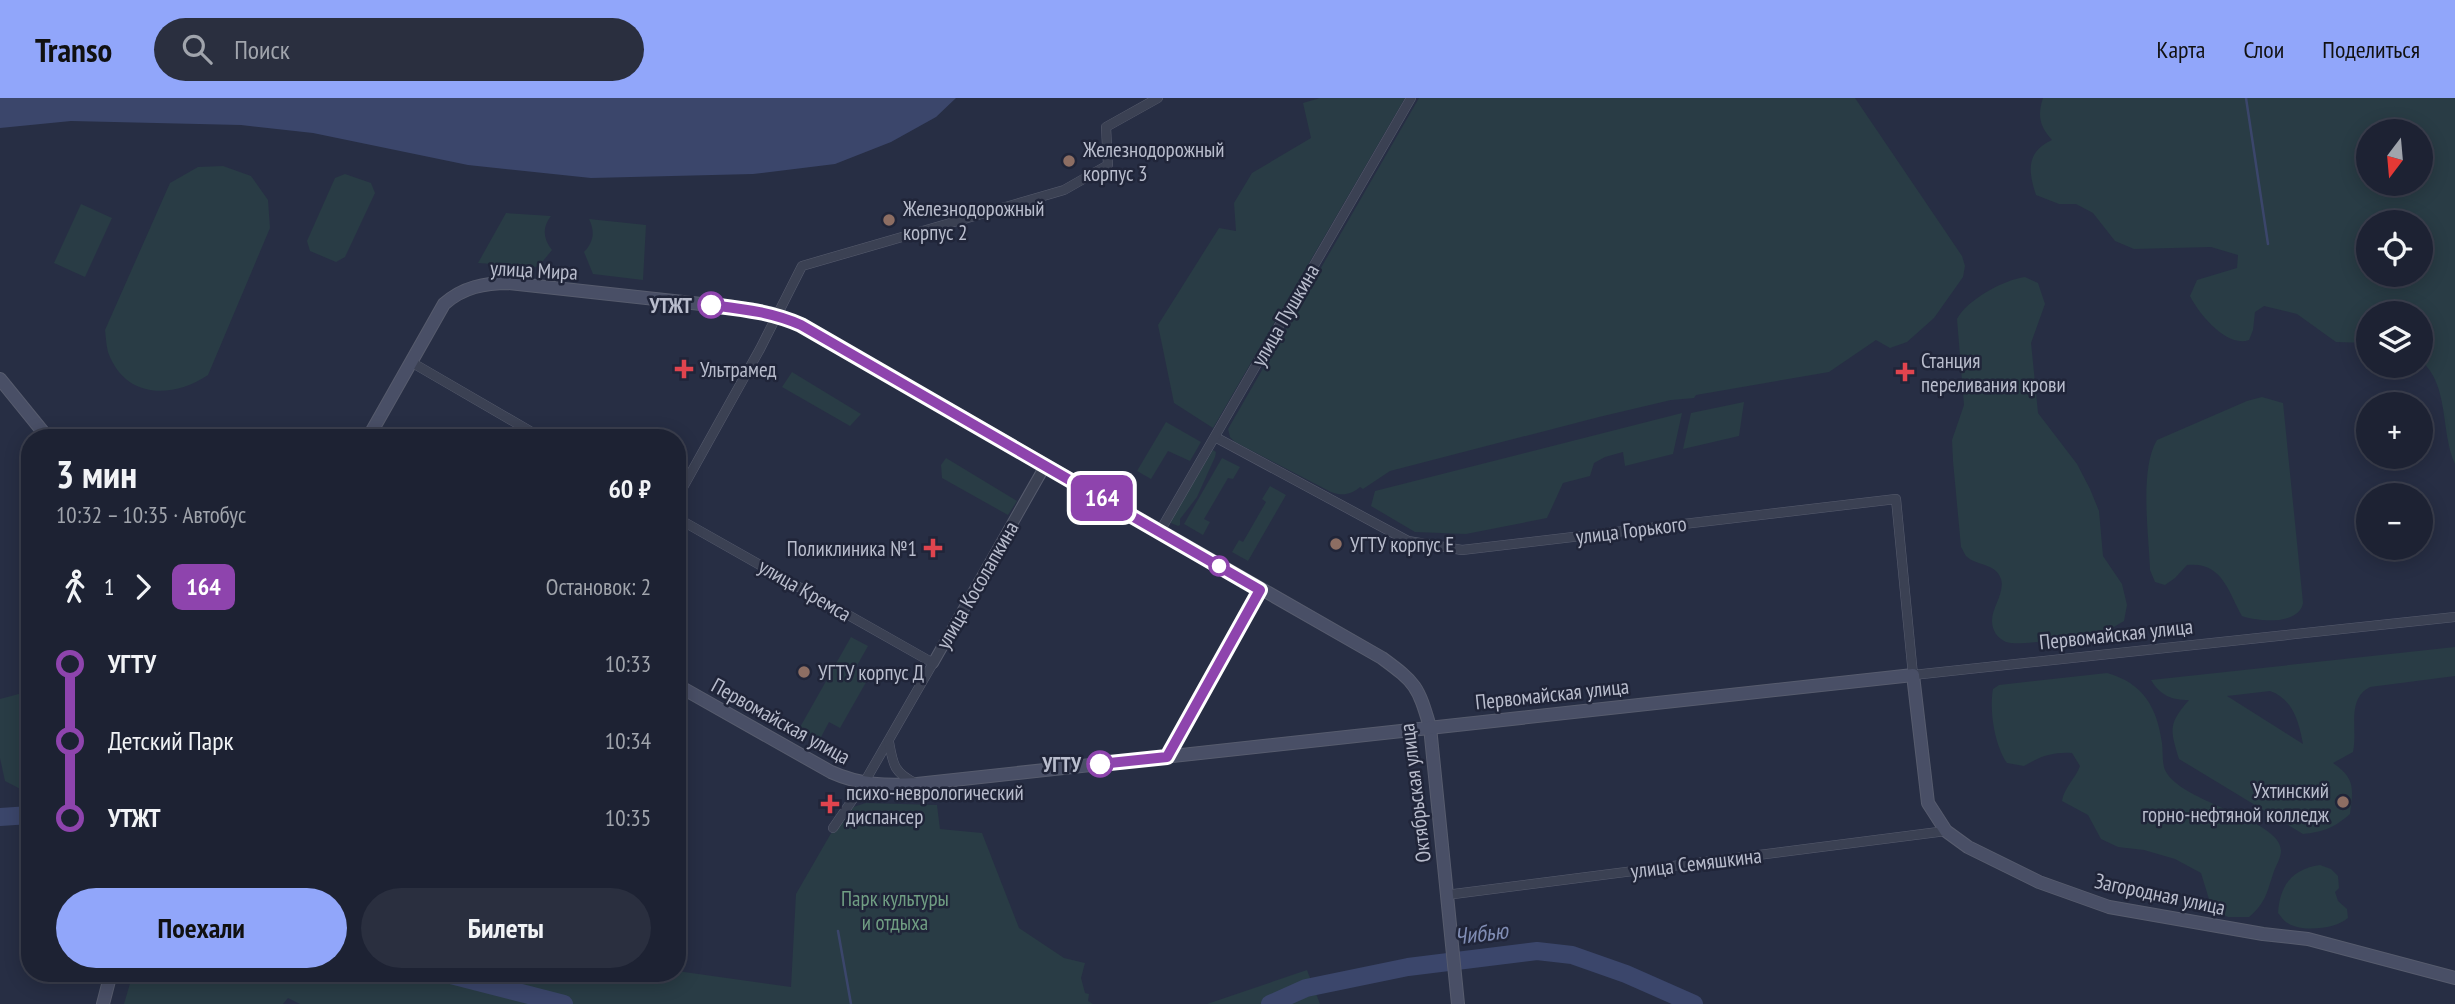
<!DOCTYPE html>
<html lang="ru">
<head>
<meta charset="utf-8">
<style>
	:root { --surface:#1d2233; --page:#2a2f3f; --text:#f1f3f6; --muted:#a0a4ac; --line:#3b3f4e; --accent:#91a6fa }
	body { margin:0; font-family:"PT Sans Narrow",sans-serif; background:var(--page); color:var(--text); height:100vh; display:flex; flex-direction:column; font-size:26px; white-space:nowrap }
	* { box-sizing:border-box; margin:0 }
	p { font-size:23px; color:var(--muted) }
	.icon { flex:none; width:38px; height:38px; fill:none; stroke:currentColor; stroke-width:2; stroke-linecap:round; stroke-linejoin:round }
	.map { position:relative; flex:1; overflow:hidden }
	.sheet { position:absolute; left:21px; top:331px; width:665px; height:553px; display:flex; flex-direction:column; background:var(--surface); border-radius:28px; box-shadow:0 4px 18px #0003,0 0 0 2px var(--line) }
	.sheet>* { flex:none }
	.badge { padding:0 14px; border-radius:10px; font-size:24px; line-height:46px }
	.needle { width:46px; rotate:196deg }
	.fabs { position:absolute; left:2356px; top:21px; display:grid; gap:14px }
	.fabs a { display:grid; place-items:center; width:77px; height:77px; border-radius:50%; background:var(--surface); box-shadow:0 4px 18px #0003,0 0 0 2px var(--line); font-size:35px }
	.map>.badge { position:absolute; translate:-50% -50%; box-shadow:0 0 0 4px #fff }
	.legs { display:flex; align-items:center; gap:10px; height:77px; padding:0 35px; font-size:23px }
	.legs p { margin-inline-start:auto }
	.overview { display:flex; align-items:center; justify-content:space-between; height:119px; padding:0 35px }
	h1 { font-size:38px; font-weight:700; line-height:52px }
	.cta { display:flex; gap:14px; margin-top:auto; padding:14px 35px }
	.cta a { flex:1; height:80px; border-radius:42px; background:var(--accent); color:#111; font-size:28px; font-weight:700; line-height:80px; text-align:center }
	.cta a+a { background:var(--page); color:var(--text) }
	ul { padding:0 35px; list-style:none }
	li { display:flex; align-items:center; gap:24px; height:77px; font-size:26px }
	li i { display:grid; place-items:center; width:10px; height:100%; margin:0 9px; background:currentColor }
	li i::after { content:''; width:18px; height:18px; margin:-9px; border:5px solid; border-radius:50%; background:var(--surface) }
	li p { margin-inline-start:auto }
	li:first-child i { background:linear-gradient(#0000 50%,currentColor 0) }
	li:last-child i { background:linear-gradient(currentColor 50%,#0000 0) }
	header { display:flex; align-items:center; gap:42px; box-sizing:border-box; height:98px; padding:0 35px; background:var(--accent); color:#111 }
	header strong { font-size:33px }
	nav { display:flex; gap:38px; margin-inline-start:auto; font-size:24px }
	.search { width:490px; height:63px; background:var(--page); display:flex; align-items:center; gap:18px; box-sizing:border-box; padding:0 24px; border-radius:38px; color:var(--muted); font-size:26px }
	.map>svg:first-child { display:block }
	.green { fill:#293c45; fill-rule:evenodd }
	.water { fill:#3b466b }
	.lines { fill:none; stroke-linecap:round; stroke-linejoin:round }
	.stream { stroke:#3b466b; stroke-width:2.5 }
	.river { stroke:#3b466b; stroke-width:18 }
	.minor-casing { stroke:#575c6e; stroke-width:10 }
	.tertiary-casing { stroke:#575c6e; stroke-width:12 }
	.secondary-casing { stroke:#575c6e; stroke-width:14 }
	.minor { stroke:#3b4153; stroke-width:9 }
	.tertiary { stroke:#3b4153; stroke-width:10 }
	.secondary { stroke:#494f66; stroke-width:12 }
	.line-1-casing { stroke:#fff; stroke-width:16 }
	.line-1 { stroke:#8e44ad; stroke-width:10 }
	.education-dot { fill:#8d6e63; stroke:#202539; stroke-width:2.5 }
	.stop-1-dot { fill:#fff; stroke:#8e44ad; stroke-width:3.5 }
	.health-dot { fill:#e0444e; stroke:#202539; stroke-width:2.5 }
	.labels { text-anchor:middle; dominant-baseline:central; stroke-width:5; stroke-linejoin:round; paint-order:stroke }
	.poi-label { font-size:21px; fill:#b9bdcd; stroke:#202539; text-anchor:start }
	.street-label { font-size:21px; fill:#b9bdcd; stroke:#202539 }
	.stop-label { font-size:21px; font-weight:bold; fill:#b9bdcd; stroke:#202539; text-anchor:end }
	.park-label { font-size:21px; fill:#709e83; stroke:#202539 }
	.water-label { font-size:23px; font-style:italic; fill:#808db4; stroke:#202539 }
</style>
</head>
<body>
<header>
<strong>Transo</strong>
<div class="search"><svg class="icon" aria-label="search" viewBox="0 0 24 24"><circle cx="10" cy="10" r="6"/><path d="M15 15l6 6"/></svg>Поиск</div>
<nav><a>Карта</a><a>Слои</a><a>Поделиться</a></nav>
</header>
<div class="map">
<svg width="2455" height="906" viewBox="0 0 2455 906">
	<rect width="100%" height="100%" fill="#272e44"/>
	<g class="green">
		<polygon points="1320,0 1405,0 1213,330 1174,305 1158,227 1219,130 1236,133 1234,105 1252,75 1311,40 1303,5"/>
		<path d="M1419 0H1855L1962 158 1965 168 1963 179 1934 220 1907 244 1890 250 1876 242 1829 274 1696 297 1694 300 1671 302 1599 319 1390 373 1363 391 1360 389C1351 397 1342 398 1331 394L1235 344 1230 339 1228 331Z"/>
		<path d="M2043 0H2455V366C2440 334 2450 286 2420 262V215H2368V245L2336 244 2297 216 2264 208 2255 214 2253 232 2249 242C2227 250 2199 216 2190 198L2197 182 2237 170 2238 157 2211 149 2134 151 2115 143 2093 115 2076 106H2059L2036 97C2028 73 2026 54 2052 42 2040 29 2037 18 2043 0ZM2368 33H2420V86H2368ZM2368 124H2420V177H2368Z"/>
		<path d="M223 68 251 78 268 102 270 130 208 277C172 301 125 301 108 254 106 247 106 239 105 232L170 85 198 69Z"/>
		<polygon points="345,76 371,85 375,95 345,159 336,164 310,153 307,143 335,80"/>
		<polygon points="81,106 112,120 85,179 54,165"/>
		<path d="M506 115 551 118C542 129 543 141 552 152L538 169 478 165Z"/>
		<path d="M589 121 646 127 643 182 593 176 584 154C594 144 595 133 589 121Z"/>
		<path d="M2025 179 2038 185 2045 206 2031 245 2038 315 2077 366 2090 391 2099 413 2103 458 2122 486 2127 507 2124 523 2112 530C2089 534 2025 550 2006 544 1997 540 1992 532 1992 523 1992 509 2005 495 2001 481 1996 465 1976 468 1966 458 1964 455 1963 452 1961 449L1953 363 1952 342 1964 307 1957 221C1967 202 2003 182 2025 179Z"/>
		<polygon points="792,274 861,316 850,328 782,289"/>
		<path d="M2262 299 2283 305 2303 505C2299 527 2259 524 2242 518 2228 493 2222 463 2187 467L2175 480 2165 487 2155 484 2150 472C2149 437 2139 372 2157 342L2247 303Z"/>
		<polygon points="1744,304 1739,338 1683,351 1691,315"/>
		<polygon points="1682,315 1673,356 1625,368 1623,354 1605,359 1594,365 1590,378 1563,385 1547,420 1466,436 1415,434 1371,408 1375,393"/>
		<polygon points="1166,324 1201,344 1190,363 1168,353 1151,381 1137,373"/>
		<polygon points="1213,352 1216,354 1215,359 1197,399 1180,421 1180,427 1178,428 1171,425 1170,422"/>
		<polygon points="946,360 1017,403 1008,417 942,380 941,367"/>
		<polygon points="1222,360 1240,369 1233,381 1228,380 1204,421 1210,424 1203,437 1184,426"/>
		<polygon points="1270,388 1286,397 1248,463 1232,454 1239,442 1243,444 1266,404 1262,401"/>
		<polygon points="851,539 868,548 855,571 869,579 840,630 829,624 819,643 799,631"/>
		<path d="M2455 549V578L2370 589C2346 601 2358 632 2353 654L2333 665C2356 681 2353 691 2350 716 2334 730 2323 734 2303 736L2179 661C2170 631 2168 626 2189 602 2171 602 2160 597 2151 582ZM2270 593C2293 601 2299 624 2303 646L2227 598Z"/>
		<path d="M2107 575C2143 585 2157 609 2162 645 2163 653 2162 665 2165 672 2180 705 2282 721 2281 753 2281 759 2276 768 2274 773 2267 794 2266 805 2249 819H2228L2212 811 2201 775 2175 761 2144 752 2118 749 2101 741 2088 717 2062 703C2064 690 2075 681 2080 668L2072 655C2053 654 2041 658 2024 668L2007 665C1995 648 1989 613 1993 591L1999 587Z"/>
		<polygon points="30,593 30,696 5,683 0,660 0,601"/>
		<polygon points="866,705 937,707 940,731 982,735 1019,830 1064,860 1085,865 1081,880 1085,895 1089,896 1088,903 1093,906 300,906 288,900 283,906 124,906 133,875 677,875 677,873 791,889 796,796 830,737 853,709"/>
		<path d="M2320 767 2331 771 2338 778 2339 790 2335 794 2338 803 2347 811 2348 820C2336 831 2300 835 2286 824 2283 822 2281 818 2278 815 2280 787 2292 771 2320 767Z"/>
		<polygon points="1307,872 1320,906 1207,906"/>
	</g>
	<polygon class="water" points="0,0 956,0 936,19 891,44 835,66 753,76 591,80 468,67 313,35 241,27 71,23 0,30"/>
	<g class="lines">
		<g class="stream">
			<polyline points="2246,0 2268,146"/>
			<polyline points="838,833 851,906"/>
		</g>
		<g class="river">
			<polyline points="0,719 30,717"/>
			<polyline points="443,875 564,906"/>
			<polyline points="1270,906 1306,890 1408,869 1537,853 1572,857 1626,876 1694,906"/>
		</g>
		<defs>
			<g id="minor">
				<polyline points="411,264 542,340"/>
				<polyline points="1215,339 1408,443 1462,452 1896,401 1913,577 2455,519"/>
				<polyline points="677,400 760,251 802,168 1064,92 1108,67 1106,29 1158,0"/>
				<polyline points="677,420 933,565 864,685 833,730"/>
				<polyline points="1160,433 1411,0"/>
				<path d="M889 644C893 667 894 675 917 686"/>
				<polyline points="1446,797 1946,733"/>
			</g>
			<g id="tertiary">
				<polyline points="933,565 1045,368"/>
				<polyline points="1167,659 1260,492"/>
			</g>
			<g id="secondary">
				<polyline points="0,281 48,340"/>
				<path d="M368 340 444 206C463 189 485 185 509 185L756 212 778 217 801 227 1382 560C1416 585 1418 588 1430 629L1458 906"/>
				<path d="M677 587 831 674C860 687 886 688 917 686L1913 577 1928 705 1946 733 1968 749 2039 784 2109 809 2263 836 2308 841 2455 880"/>
				<polyline points="103,906 111,875"/>
			</g>
		</defs>
		<use href="#minor" class="minor-casing"/>
		<use href="#tertiary" class="tertiary-casing"/>
		<use href="#secondary" class="secondary-casing"/>
		<use href="#minor" class="minor"/>
		<use href="#tertiary" class="tertiary"/>
		<use href="#secondary" class="secondary"/>
	</g>
	<g class="lines">
		<defs>
			<path id="line-1" d="M711 207C743 211 772 214 801 227L1260 492 1167 659 1100 666"/>
		</defs>
		<use href="#line-1" class="line-1-casing"/>
		<use href="#line-1" class="line-1"/>
	</g>
	<g class="education-dot">
		<circle cx="1069" cy="63" r="7"/>
		<circle cx="889" cy="122" r="7"/>
		<circle cx="1336" cy="446" r="7"/>
		<circle cx="804" cy="574" r="7"/>
		<circle cx="2343" cy="704" r="7"/>
	</g>
	<g class="stop-1-dot">
		<circle cx="711" cy="207" r="12"/>
		<circle cx="1219" cy="468" r="9"/>
		<circle cx="1100" cy="666" r="12"/>
	</g>
	<g class="health-dot">
		<path d="M680.5 260.5h7v7h7v7h-7v7h-7v-7h-7v-7h7z"/>
		<path d="M1901.5 263.5h7v7h7v7h-7v7h-7v-7h-7v-7h7z"/>
		<path d="M929.5 439.5h7v7h7v7h-7v7h-7v-7h-7v-7h7z"/>
		<path d="M826.5 695.5h7v7h7v7h-7v7h-7v-7h-7v-7h7z"/>
	</g>
	<g class="labels">
		<g class="poi-label">
			<text x="1083" y="51">Железнодорожный<tspan x="1083" dy="24">корпус 3</tspan></text>
			<text x="903" y="110">Железнодорожный<tspan x="903" dy="24">корпус 2</tspan></text>
			<text x="1921" y="262">Станция<tspan x="1921" dy="24">переливания крови</tspan></text>
			<text x="700" y="271">Ультрамед</text>
			<text x="1350" y="446">УГТУ корпус Е</text>
			<text x="917" y="450" text-anchor="end">Поликлиника №1</text>
			<text x="818" y="574">УГТУ корпус Д</text>
			<text x="2329" y="692" text-anchor="end">Ухтинский<tspan x="2329" dy="24">горно-нефтяной колледж</tspan></text>
			<text x="846" y="694">психо-неврологический<tspan x="846" dy="24">диспансер</tspan></text>
		</g>
		<g class="street-label">
			<text transform="translate(534 172) rotate(3)">улица Мира</text>
			<text transform="translate(1285 217) rotate(-60)">улица Пушкина</text>
			<text transform="translate(1631 432) rotate(-7)">улица Горького</text>
			<text transform="translate(977 487) rotate(-60)">улица Косолапкина</text>
			<text transform="translate(805 492) rotate(30)">улица Кремса</text>
			<text transform="translate(2116 536) rotate(-6)">Первомайская улица</text>
			<text transform="translate(1552 596) rotate(-6)">Первомайская улица</text>
			<text transform="translate(781 623) rotate(29)">Первомайская улица</text>
			<text transform="translate(1415 695) rotate(-97)">Октябрьская улица</text>
			<text transform="translate(1696 765) rotate(-7)">улица Семяшкина</text>
			<text transform="translate(2160 796) rotate(12)">Загородная улица</text>
		</g>
		<g class="stop-label">
			<text x="692" y="207">УТЖТ</text>
			<text x="1081" y="666">УГТУ</text>
		</g>
		<g class="park-label">
			<text x="895" y="800">Парк культуры<tspan x="895" dy="24">и отдыха</tspan></text>
		</g>
		<g class="water-label">
			<text transform="translate(1481 835) rotate(-7)">Чибью</text>
		</g>
	</g>
</svg>
<div class="fabs">
<a><svg class="needle" viewBox="-14 -14 28 28"><path d="M0-13l5 13h-10z" fill="#e53935"/><path d="M0 13l5-13h-10z" fill="#a0a4ac"/></svg></a>
<a><svg class="icon" aria-label="locate" viewBox="0 0 24 24"><circle cx="12" cy="12" r="6"/><path d="M12 2v4M12 18v4M2 12h4M18 12h4"/></svg></a>
<a><svg class="icon" aria-label="layers" viewBox="0 0 24 24"><path d="M12 4l9 5-9 5-9-5zM3 14l9 5 9-5"/></svg></a>
<a>+</a>
<a>−</a>
</div>
<b class="badge" style="left:1102px;top:400px;background:#8e44ad;color:#fff">164</b>
<section class="sheet">
<div class="overview"><div><h1>3 мин</h1><p>10:32 – 10:35 · Автобус</p></div><b>60 ₽</b></div>
<div class="legs"><svg class="icon" aria-label="walk" viewBox="0 0 24 24"><circle cx="13" cy="4" r="2"/><path d="M13 8l-2 6 4 7M11 14l-3 7M7 12l3-4h3l4 4"/></svg>1<svg class="icon" aria-label="forward" viewBox="0 0 24 24"><path d="M9 5l7 7-7 7"/></svg><b class="badge" style="background:#8e44ad;color:#fff">164</b><p>Остановок: 2</p></div>
<ul>
<li><i style="color:#8e44ad"></i><b>УГТУ</b><p>10:33</p></li>
<li><i style="color:#8e44ad"></i><span>Детский Парк</span><p>10:34</p></li>
<li><i style="color:#8e44ad"></i><b>УТЖТ</b><p>10:35</p></li>
</ul>
<div class="cta"><a>Поехали</a><a>Билеты</a></div>
</section>
</div>
</body>
</html>
